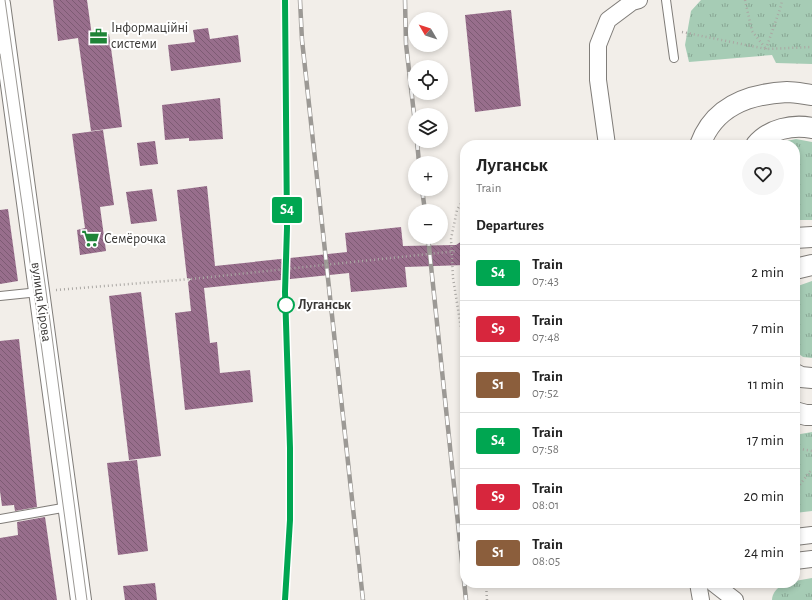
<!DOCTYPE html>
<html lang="en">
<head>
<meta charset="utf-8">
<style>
	:root { --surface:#fff; --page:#f6f6f6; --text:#222; --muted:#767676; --line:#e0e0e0 }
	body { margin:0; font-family:"Alegreya Sans",sans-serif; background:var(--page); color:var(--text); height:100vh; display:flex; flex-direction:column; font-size:15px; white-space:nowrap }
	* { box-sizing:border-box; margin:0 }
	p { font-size:13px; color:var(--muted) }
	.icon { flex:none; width:22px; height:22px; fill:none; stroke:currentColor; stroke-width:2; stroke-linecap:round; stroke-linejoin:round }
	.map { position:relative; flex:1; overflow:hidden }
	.panel { position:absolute; left:460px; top:140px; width:340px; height:448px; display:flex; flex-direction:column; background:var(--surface); border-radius:16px; box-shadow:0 2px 6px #0003 }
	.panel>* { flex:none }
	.badge { padding:0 8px; border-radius:3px; font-size:14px; line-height:26px }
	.needle { width:26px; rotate:309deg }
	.buttons { position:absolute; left:408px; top:12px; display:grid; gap:8px }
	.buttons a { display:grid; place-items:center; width:40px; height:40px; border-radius:50%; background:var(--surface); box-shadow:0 2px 6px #0003; font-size:20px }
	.map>.badge { position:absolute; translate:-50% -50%; box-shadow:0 0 0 2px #fff }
	h2 { padding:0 16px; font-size:15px; line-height:36px }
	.round { display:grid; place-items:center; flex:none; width:42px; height:42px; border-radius:21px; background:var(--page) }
	.overview { display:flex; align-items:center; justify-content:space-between; height:68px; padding:0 16px }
	h1 { font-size:19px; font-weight:700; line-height:30px }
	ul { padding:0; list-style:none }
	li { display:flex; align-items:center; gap:12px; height:56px; padding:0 16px; border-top:1px solid var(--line) }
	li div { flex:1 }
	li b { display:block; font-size:15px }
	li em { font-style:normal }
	li .badge { min-width:44px; font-weight:700; text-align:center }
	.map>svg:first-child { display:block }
	.grass { fill:url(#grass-tufts) }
	.building { fill:url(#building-back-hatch) }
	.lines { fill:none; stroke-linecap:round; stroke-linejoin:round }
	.service-casing { stroke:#807d79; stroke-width:10 }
	.minor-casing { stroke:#807d79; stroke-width:18 }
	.tertiary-casing { stroke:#807d79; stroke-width:22 }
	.path { stroke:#aaa7a3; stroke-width:2.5; stroke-dasharray:1 3; stroke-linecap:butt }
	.service { stroke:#fff; stroke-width:8 }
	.minor { stroke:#fff; stroke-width:16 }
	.tertiary { stroke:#fff; stroke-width:20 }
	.tram { stroke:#9c9995; stroke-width:1 }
	.rail-casing { stroke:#9c9995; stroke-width:4.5 }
	.rail { stroke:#fff; stroke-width:3; stroke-dasharray:9; stroke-linecap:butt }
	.path-bridge { stroke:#aaa7a3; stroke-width:2.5; stroke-dasharray:1 3; stroke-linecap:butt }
	.line-casing { stroke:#fff; stroke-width:9 }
	.line { stroke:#00a651; stroke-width:6 }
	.stop-dot { fill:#fff; stroke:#00a651; stroke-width:2 }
	.labels { text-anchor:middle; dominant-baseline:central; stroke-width:4; stroke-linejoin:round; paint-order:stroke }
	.poi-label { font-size:14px; fill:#393735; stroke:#fff; text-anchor:start }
	.street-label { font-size:14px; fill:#393735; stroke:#fff }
	.stop-label { font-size:14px; font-weight:bold; fill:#393735; stroke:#fff; text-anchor:start }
</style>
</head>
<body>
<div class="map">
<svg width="812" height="600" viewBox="0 0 812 600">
	<defs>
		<pattern id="grass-tufts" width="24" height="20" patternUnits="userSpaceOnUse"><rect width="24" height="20" fill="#a6ccb5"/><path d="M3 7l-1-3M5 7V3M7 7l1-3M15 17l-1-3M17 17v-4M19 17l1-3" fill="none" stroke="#88a694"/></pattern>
		<pattern id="building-back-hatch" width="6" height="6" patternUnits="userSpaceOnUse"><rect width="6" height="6" fill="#986e8c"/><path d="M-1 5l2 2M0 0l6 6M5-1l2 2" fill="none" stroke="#7d5b73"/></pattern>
	</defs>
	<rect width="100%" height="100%" fill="#f2eee9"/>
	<g class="grass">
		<polygon points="701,0 812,0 812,64 776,63 772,55 689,62 685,45 691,11"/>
		<polygon points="796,139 812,142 812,220 795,220 795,145 775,145 777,143"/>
		<polygon points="812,281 812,358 803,357 795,351 795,287"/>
		<polygon points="812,432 812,511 795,513 795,435"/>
		<path d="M812 578V600H772C773 588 784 583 795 583V581Z"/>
	</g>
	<g class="building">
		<polygon points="53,0 87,0 92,36 109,34 122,127 91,131 78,38 58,41"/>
		<polygon points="511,10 521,106 475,112 465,15"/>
		<polygon points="208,28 210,39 238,35 241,62 171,71 168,45 195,42 193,30"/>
		<polygon points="220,98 223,139 189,141 189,138 165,140 162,105"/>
		<polygon points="103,130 114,205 100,207 106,251 80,255 77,230 85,228 72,134"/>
		<polygon points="155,141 158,164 140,166 137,143"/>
		<polygon points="207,186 215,266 347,252 345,233 401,227 403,246 456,245 465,239 465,265 405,267 407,287 351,292 349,273 204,288 210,343 217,342 220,373 250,370 253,402 185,410 175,313 191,311 188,282 191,279 187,278 177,190"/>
		<polygon points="152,189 157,221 131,224 126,192"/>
		<polygon points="8,209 18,281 0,284 0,210"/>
		<polygon points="141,292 161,456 129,460 109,296"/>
		<polygon points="19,339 37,507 15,511 14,505 2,506 0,491 0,341"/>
		<polygon points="137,460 148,551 118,555 107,463"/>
		<polygon points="45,517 57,600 0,600 0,538 18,535 17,522"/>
		<polygon points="155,583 157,600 125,600 123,586"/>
	</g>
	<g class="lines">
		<defs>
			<g id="service">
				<polyline points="666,0 674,58"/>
				<polyline points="0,296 39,292"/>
				<polyline points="0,519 68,507"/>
			</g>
			<g id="minor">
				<polyline points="607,145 598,80 598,45 608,20 632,2 639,0"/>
				<polyline points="795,537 812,535"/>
				<polyline points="795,561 812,559"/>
				<polyline points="698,583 701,600"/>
				<polyline points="713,583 735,600"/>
			</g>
			<g id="tertiary">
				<polyline points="0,4 81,600"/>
				<path d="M700 145C714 106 748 94 787 92 795 92 804 94 812 95"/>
				<path d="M756 145C769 129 793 124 812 128"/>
				<polyline points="795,238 812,237"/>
				<polyline points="795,269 812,265"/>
				<polyline points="795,374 801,377 812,378"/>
				<polyline points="795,412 806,415 812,415"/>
			</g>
		</defs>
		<use href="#service" class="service-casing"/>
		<use href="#minor" class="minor-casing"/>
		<use href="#tertiary" class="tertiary-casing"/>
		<g class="path">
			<polyline points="745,0 752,31 766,49"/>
			<polyline points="682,32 766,49 812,47"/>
			<polyline points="766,49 781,6 782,0"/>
			<polyline points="465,197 457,210 451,239 453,278 465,353"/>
			<polyline points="56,290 191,279"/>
			<polyline points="795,448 812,451"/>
			<polyline points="795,491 812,469"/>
			<polyline points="486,583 487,600"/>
		</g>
		<use href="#service" class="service"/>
		<use href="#minor" class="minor"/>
		<use href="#tertiary" class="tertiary"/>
		<g class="tram">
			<polyline points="5,0 46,291 87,600"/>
			<polyline points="0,54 23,211 76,600"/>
		</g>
		<defs>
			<g id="rail">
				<polyline points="285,0 287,228 285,292 290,448 290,520 285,600"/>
				<polyline points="300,0 302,40 363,600"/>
				<polyline points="405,0 406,44 415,123"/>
				<polyline points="417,141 419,163"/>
				<polyline points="422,189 425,211"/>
				<polyline points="428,237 466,600"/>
			</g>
		</defs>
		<use href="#rail" class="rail-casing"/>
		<use href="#rail" class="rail"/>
		<polyline class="path-bridge" points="191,279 457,251"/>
	</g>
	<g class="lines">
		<defs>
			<polyline id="line" points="285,0 287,228 285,292 290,448 290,520 285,600"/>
		</defs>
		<use href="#line" class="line-casing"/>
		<use href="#line" class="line"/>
	</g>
	<defs>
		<symbol id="office-bare" viewBox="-9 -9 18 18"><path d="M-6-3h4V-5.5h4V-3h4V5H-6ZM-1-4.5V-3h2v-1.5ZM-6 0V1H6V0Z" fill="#1f8438" stroke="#fff" stroke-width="2.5" paint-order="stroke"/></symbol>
		<symbol id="supermarket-bare" viewBox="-9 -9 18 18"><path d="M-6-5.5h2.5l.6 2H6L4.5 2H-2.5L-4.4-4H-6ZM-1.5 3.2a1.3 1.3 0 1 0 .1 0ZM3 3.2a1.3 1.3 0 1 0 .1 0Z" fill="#1f8438" stroke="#fff" stroke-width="2.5" paint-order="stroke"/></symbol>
	</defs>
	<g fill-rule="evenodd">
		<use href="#office-bare" x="86" y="24" width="25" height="25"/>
		<use href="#supermarket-bare" x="78" y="226" width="25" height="25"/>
	</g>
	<circle class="stop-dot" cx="286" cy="305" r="8"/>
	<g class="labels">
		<g class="poi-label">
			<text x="111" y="28">Інформаційні<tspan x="111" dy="16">системи</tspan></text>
			<text x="104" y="239">Семёрочка</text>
		</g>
		<g class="street-label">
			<text transform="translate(41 302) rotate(82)">вулиця Кірова</text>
		</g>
		<g class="stop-label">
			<text x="298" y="305">Луганськ</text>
		</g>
	</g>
</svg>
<div class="buttons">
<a><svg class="needle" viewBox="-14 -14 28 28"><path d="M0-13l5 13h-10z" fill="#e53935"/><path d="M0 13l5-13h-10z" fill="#767676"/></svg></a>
<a><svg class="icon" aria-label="locate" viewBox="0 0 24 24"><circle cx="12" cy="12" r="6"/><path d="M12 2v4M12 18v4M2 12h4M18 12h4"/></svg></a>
<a><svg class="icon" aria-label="layers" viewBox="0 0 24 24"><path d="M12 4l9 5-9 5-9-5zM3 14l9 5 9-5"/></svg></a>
<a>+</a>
<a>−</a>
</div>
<b class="badge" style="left:287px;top:210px;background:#00a651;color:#fff">S4</b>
<section class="panel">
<div class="overview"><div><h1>Луганськ</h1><p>Train</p></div><a class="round"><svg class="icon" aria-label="heart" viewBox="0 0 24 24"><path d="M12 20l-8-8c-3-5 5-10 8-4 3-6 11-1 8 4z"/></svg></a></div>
<h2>Departures</h2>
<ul>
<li><span class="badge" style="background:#00a651;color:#fff">S4</span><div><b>Train</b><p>07:43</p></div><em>2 min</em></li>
<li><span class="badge" style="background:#d7263d;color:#fff">S9</span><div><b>Train</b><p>07:48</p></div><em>7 min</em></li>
<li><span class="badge" style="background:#8b5e3c;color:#fff">S1</span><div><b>Train</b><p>07:52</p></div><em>11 min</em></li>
<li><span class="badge" style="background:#00a651;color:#fff">S4</span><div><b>Train</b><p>07:58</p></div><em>17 min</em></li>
<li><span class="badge" style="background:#d7263d;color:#fff">S9</span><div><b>Train</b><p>08:01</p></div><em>20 min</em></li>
<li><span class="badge" style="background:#8b5e3c;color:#fff">S1</span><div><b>Train</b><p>08:05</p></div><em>24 min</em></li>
</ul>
</section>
</div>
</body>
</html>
